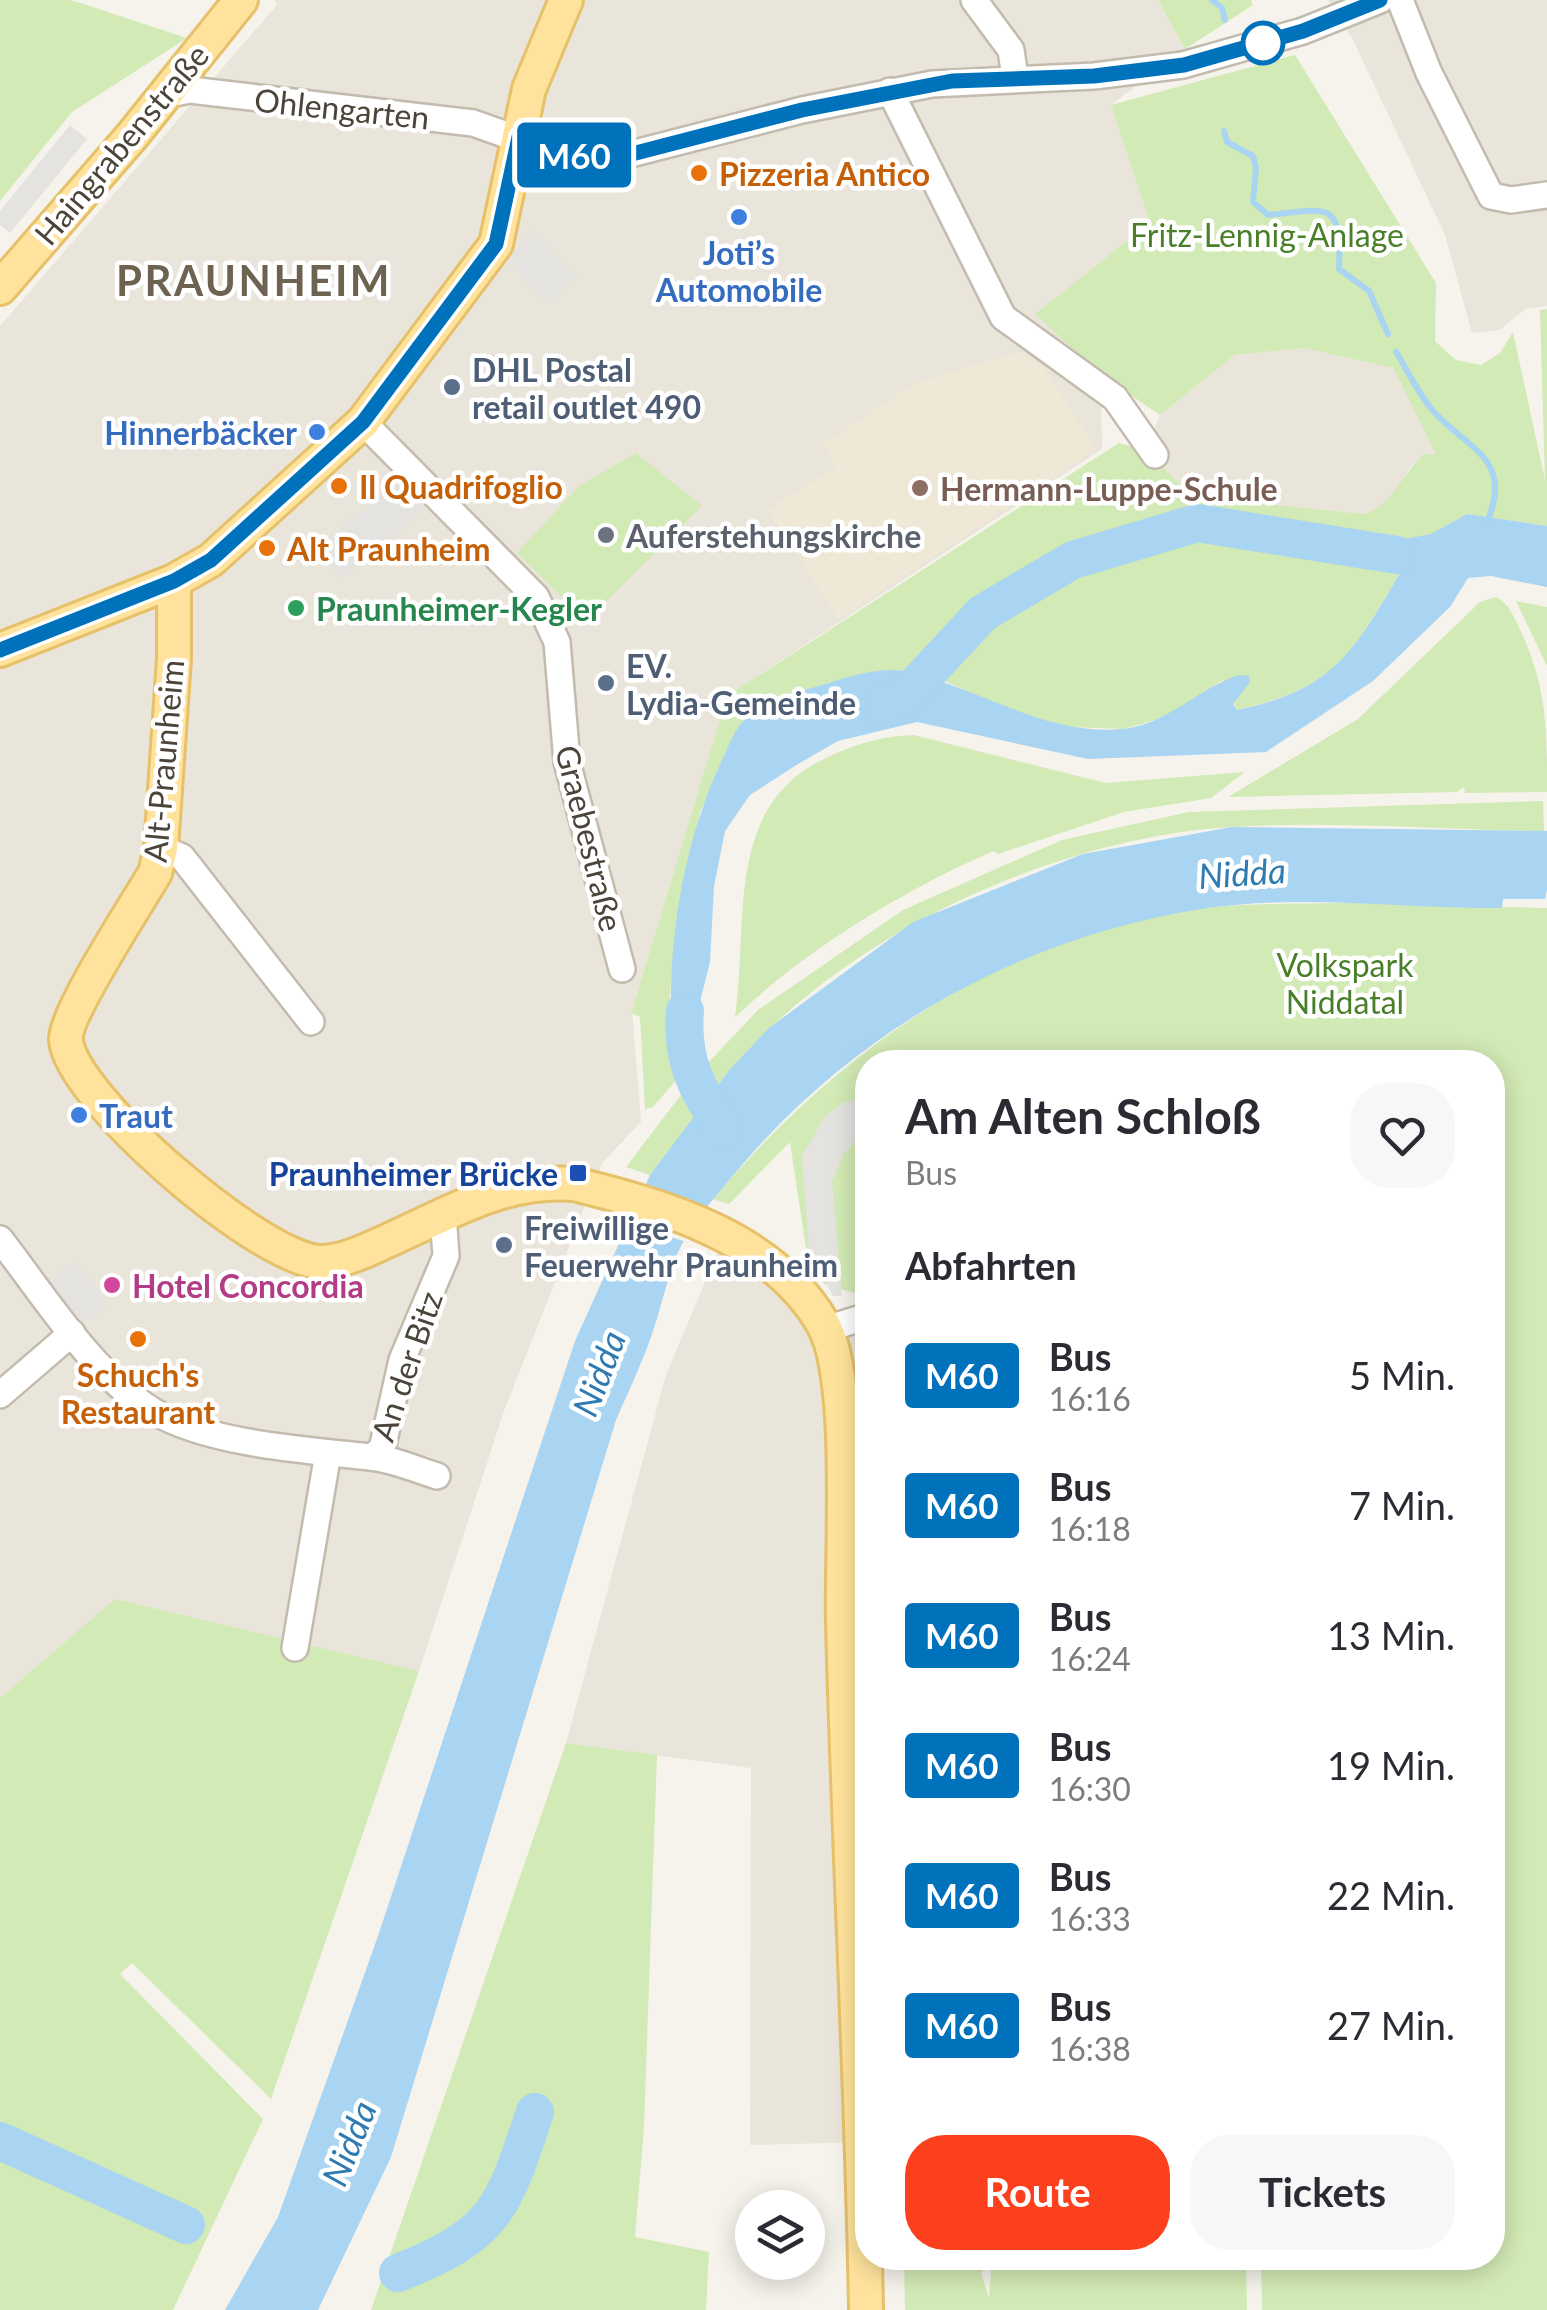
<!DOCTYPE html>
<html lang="de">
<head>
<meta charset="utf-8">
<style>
	:root { --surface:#fff; --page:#f7f7f7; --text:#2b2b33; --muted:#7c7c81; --accent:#fc3f1d }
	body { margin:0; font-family:Lato,sans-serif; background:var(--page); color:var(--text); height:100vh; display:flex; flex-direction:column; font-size:38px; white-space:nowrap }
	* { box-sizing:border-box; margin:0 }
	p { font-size:32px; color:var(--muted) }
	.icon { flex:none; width:55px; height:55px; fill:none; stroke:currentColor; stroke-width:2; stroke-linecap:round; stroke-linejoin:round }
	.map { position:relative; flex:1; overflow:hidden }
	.sheet { position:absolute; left:855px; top:1050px; width:650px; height:1220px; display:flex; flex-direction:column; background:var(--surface); border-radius:40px; box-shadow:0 5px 25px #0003 }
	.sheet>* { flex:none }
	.badge { padding:0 20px; border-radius:8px; font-size:35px; line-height:65px }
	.tools { position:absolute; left:735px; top:2190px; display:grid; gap:20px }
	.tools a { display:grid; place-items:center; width:90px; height:90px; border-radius:50%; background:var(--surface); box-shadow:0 5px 25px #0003; font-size:50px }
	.map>.badge { position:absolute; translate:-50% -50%; box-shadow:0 0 0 5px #fff }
	h2 { padding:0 50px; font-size:38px; line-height:90px }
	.round { display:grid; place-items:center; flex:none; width:105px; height:105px; border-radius:40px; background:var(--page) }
	.headline { display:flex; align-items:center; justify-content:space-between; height:170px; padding:0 50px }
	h1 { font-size:48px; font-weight:700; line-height:75px }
	.button { display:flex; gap:20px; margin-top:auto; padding:20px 50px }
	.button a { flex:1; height:115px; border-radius:40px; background:var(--accent); color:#fff; font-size:40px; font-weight:700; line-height:115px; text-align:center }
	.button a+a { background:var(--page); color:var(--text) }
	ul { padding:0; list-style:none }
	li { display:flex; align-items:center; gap:30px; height:130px; padding:0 50px }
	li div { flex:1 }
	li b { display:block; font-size:38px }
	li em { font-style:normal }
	li .badge { min-width:110px; font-weight:700; text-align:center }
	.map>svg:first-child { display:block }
	.residential { fill:#eae5da }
	.education { fill:#efe8d6 }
	.green { fill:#d2eab5 }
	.parking { fill:#e5e3e0 }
	.water { fill:#a9d4f2 }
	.pier { fill:#f6f3ec }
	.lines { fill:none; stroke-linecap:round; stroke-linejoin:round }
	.stream { stroke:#a9d4f2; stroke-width:6 }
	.river { stroke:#a9d4f2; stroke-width:38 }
	.minor-casing { stroke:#c2bbae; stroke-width:30 }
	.major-casing { stroke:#e6c16a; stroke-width:38 }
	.minor { stroke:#fff; stroke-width:25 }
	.major { stroke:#ffe39c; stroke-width:32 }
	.line-casing { stroke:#fff; stroke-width:22 }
	.line { stroke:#0072bc; stroke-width:15 }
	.stop-dot { fill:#fff; stroke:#0072bc; stroke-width:5 }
	.food-dot { fill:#e8710a; stroke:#fff; stroke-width:4 }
	.shop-dot { fill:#3f7fe0; stroke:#fff; stroke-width:4 }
	.service-dot { fill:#5c6f8a; stroke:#fff; stroke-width:4 }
	.education-dot { fill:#8d6e63; stroke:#fff; stroke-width:4 }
	.worship-dot { fill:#6b7280; stroke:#fff; stroke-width:4 }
	.leisure-dot { fill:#2e9e5b; stroke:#fff; stroke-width:4 }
	.transit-dot { fill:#1a4fb4; stroke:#fff; stroke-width:4 }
	.hotel-dot { fill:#d1479c; stroke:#fff; stroke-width:4 }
	.labels { text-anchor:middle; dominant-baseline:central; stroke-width:9; stroke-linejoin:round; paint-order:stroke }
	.street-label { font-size:32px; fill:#4b4439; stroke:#fff }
	.food-label { font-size:32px; font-weight:bold; fill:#c56008; stroke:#fff; text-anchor:start }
	.park-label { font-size:32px; fill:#4a7f2a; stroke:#fff }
	.shop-label { font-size:32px; font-weight:bold; fill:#366cbe; stroke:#fff }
	.service-label { font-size:32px; font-weight:bold; fill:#4e5e75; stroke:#fff; text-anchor:start }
	.education-label { font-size:32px; font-weight:bold; fill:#785e54; stroke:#fff; text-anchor:start }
	.worship-label { font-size:32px; font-weight:bold; fill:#5b616d; stroke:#fff; text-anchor:start }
	.leisure-label { font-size:32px; font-weight:bold; fill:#27864d; stroke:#fff; text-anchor:start }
	.transit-label { font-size:32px; font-weight:bold; fill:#164399; stroke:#fff; text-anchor:end }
	.hotel-label { font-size:32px; font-weight:bold; fill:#b23c85; stroke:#fff; text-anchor:start }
	.water-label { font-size:35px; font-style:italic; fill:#2e7ab2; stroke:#fff }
	.district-label { font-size:42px; font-weight:bold; letter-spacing:2.5px; fill:#6e6250; stroke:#fff }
</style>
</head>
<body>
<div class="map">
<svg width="1547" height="2310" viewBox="0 0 1547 2310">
	<rect width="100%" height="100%" fill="#f6f3ec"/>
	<g class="residential">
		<polygon points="274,0 1158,0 1185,49 1111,105 1150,223 1036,314 1101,375 1102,449 727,696 632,1009 641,1122 602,1163 504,1411 419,1671 115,1600 0,1698 0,326 277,5"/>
		<polygon points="1328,0 1547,0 1547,306 1525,309 1500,330 1472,333 1445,235 1353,40"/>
		<polygon points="1304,348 1393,368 1437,454 1424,455 1410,467 1395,495 1379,509 1364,514 1192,496 1145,450 1160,415 1235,355"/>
		<polygon points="723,1239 753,1253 816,1333 867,1332 867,2142 750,2145 751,1768 566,1743 666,1375"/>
	</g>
	<polygon class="education" points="1020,352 1043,367 1096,449 839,619 767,510 837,466 823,444 916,383"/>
	<g class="green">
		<polygon points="0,0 71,0 187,38 72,112 0,201"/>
		<polygon points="1158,0 1251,0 1253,5 1185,49"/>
		<path d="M1295 55 1436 283 1435 341 1456 360 1481 365 1500 353 1513 332 1545 480 1540 310 1547 309V526L1467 514 1432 534 1348 550 1400 573C1350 656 1337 687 1237 710L1223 680 1165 717 1124 729 1068 727 1001 707 947 682 898 670 836 681 773 700 742 722 700 812 675 935 669 1006 673 1058 692 1062 653 1107 645 1109 640 1017 631 1013 727 696 1119 443 1145 450 1192 496 1364 514C1394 504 1401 475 1424 454H1436L1393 368 1304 348 1235 355 1160 415 1101 375 1035 314 1150 223 1111 105Z"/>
		<polygon points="636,453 702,506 586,621 517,553 579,486"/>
		<path d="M1496 597C1508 603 1513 615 1519 627 1547 687 1547 726 1547 792L1465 793 1464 787 1457 792 1228 797 1358 719 1480 602Z"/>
		<polygon points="1516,601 1547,607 1547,666"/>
		<path d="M914 735 1106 783 1245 772 1211 798 1124 812 998 854 994 851C905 889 808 948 735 1017 749 922 723 806 826 758 855 744 881 736 914 735Z"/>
		<path d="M1543 801 1544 831C1435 830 1307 818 1197 830 1021 851 818 951 710 1095L705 1066 758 1010 903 910 1062 840 1189 812Z"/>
		<path d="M1350 903 1547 908V2310H1262L1261 2258H1492V1062H868L867 1297 824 1284 807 1255 790 1142 729 1204 713 1199C841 1048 1010 927 1213 907 1258 903 1305 904 1350 903Z"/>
		<polygon points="690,1083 700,1110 650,1175 626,1167"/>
		<polygon points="115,1599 419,1671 271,2099 132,1963 120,1974 263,2119 173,2310 0,2310 0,1698"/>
		<polygon points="566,1743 657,1755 644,2127 635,2237 709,2252 706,2310 371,2310"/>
		<polygon points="904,2258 982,2258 989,2265 981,2273 989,2298 992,2258 1246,2258 1247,2310 905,2310"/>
	</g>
	<g class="parking">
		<polygon points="70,125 87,139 10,233 0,225 0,211"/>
		<polygon points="534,231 578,277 549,304 506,257"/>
		<polygon points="398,480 424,509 340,579 316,550"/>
		<polygon points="867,1096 867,1132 844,1153 832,1182 842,1296 833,1296 809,1252 802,1155 825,1117 841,1104"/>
		<polygon points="76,1261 108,1304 83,1322 51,1282"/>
	</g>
	<g class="water">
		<path d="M1467 514 1547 526V587L1491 576 1468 578 1450 607 1373 681 1266 752 1088 759 917 722 838 741 798 764 750 795 725 831 714 886 710 962 686 1058 673 1055C665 956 680 848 723 758 729 746 735 728 745 719 770 698 799 692 829 683 849 676 882 667 903 671 978 686 1043 736 1122 729 1167 725 1198 688 1239 675L1249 676 1250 682 1233 704 1237 710C1333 690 1353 653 1400 573L1346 550 1431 534Z"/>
		<path d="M1232 827 1547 831V889L1545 899H1503L1502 908C1405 909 1305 894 1208 908 1027 935 860 1026 742 1165 720 1191 694 1219 679 1250 667 1277 661 1309 651 1337 641 1365 628 1393 616 1420L391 2157 318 2310H225L278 2217 378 1936 575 1341 650 1175 730 1069 769 1028 913 922 1083 854Z"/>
	</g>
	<polygon class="pier" points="641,1183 712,1209 690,1243 625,1223"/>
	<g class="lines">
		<g class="stream">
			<polyline points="1212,0 1222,8 1225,20"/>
			<path d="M1224 131 1227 142 1253 156 1256 168 1253 202 1268 215C1329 209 1342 199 1339 269L1369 291 1388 334"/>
			<path d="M1396 352C1408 371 1419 396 1435 413 1468 449 1514 459 1487 522"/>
		</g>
		<g class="river">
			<polyline points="883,705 901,701 983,613 1073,560 1197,523 1397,555"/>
			<path d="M685 1011C681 1058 696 1092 725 1128"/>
			<polyline points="0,2141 186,2225"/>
			<path d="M398 2273C497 2234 503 2208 535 2112"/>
		</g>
		<defs>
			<g id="minor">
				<polyline points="974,0 1011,50 1015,78"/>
				<polyline points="1400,0 1429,73 1491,196 1511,200 1547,195"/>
				<polyline points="890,91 1003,317 1115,398 1155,455"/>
				<polyline points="164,95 190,90 473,123 561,154 627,155 802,110 932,84 1094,76 1183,65 1303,31 1380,0"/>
				<polyline points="363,422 536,597 557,642 567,762 622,969"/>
				<polyline points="161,848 182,857 311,1022"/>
				<path d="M0 1239C42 1293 93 1375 153 1411 209 1444 305 1450 370 1457 393 1459 415 1469 437 1476"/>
				<polyline points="826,1329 868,1316"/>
				<polyline points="0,1395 72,1333"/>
				<polyline points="371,1457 382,1449 402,1360 446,1256 443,1215"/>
				<polyline points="295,1648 328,1453"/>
			</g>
			<g id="major">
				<polyline points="0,288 132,136 241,0"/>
				<path d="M174 581V659L161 848 155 873C138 902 64 1015 66 1040 70 1097 266 1265 323 1262 345 1261 367 1250 387 1241 450 1213 503 1179 574 1184 664 1206 774 1238 823 1324 854 1378 841 1554 843 1623 849 1852 862 2081 866 2310"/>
				<polyline points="0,650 174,581 211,560 363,422 496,244 529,89 566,0"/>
			</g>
		</defs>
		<use href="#minor" class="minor-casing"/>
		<use href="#major" class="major-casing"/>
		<use href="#minor" class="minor"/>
		<use href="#major" class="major"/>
	</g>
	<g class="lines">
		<defs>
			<polyline id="line" points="0,650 174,581 211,560 363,422 496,244 519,137 560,154 628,155 802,110 952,81 1094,76 1184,65 1303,31 1380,0"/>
		</defs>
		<use href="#line" class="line-casing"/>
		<use href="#line" class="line"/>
	</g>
	<circle class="stop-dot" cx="1263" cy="43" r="20"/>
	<g class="food-dot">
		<circle cx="699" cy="173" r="10"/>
		<circle cx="339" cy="486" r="10"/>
		<circle cx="267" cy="548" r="10"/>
		<circle cx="138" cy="1339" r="10"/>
	</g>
	<g class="shop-dot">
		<circle cx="739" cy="217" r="10"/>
		<circle cx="317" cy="432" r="10"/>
		<circle cx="79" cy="1115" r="10"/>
	</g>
	<g class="service-dot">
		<circle cx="452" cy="387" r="10"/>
		<circle cx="606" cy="683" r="10"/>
		<circle cx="504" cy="1245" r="10"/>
	</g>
	<circle class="education-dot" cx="920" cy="488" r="10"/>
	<circle class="worship-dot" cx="606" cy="535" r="10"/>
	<circle class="leisure-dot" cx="296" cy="608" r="10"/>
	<rect class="transit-dot" x="568" y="1163" width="20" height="20" rx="5"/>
	<circle class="hotel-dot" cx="112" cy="1285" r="10"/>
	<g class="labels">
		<g class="street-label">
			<text transform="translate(342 108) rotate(6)">Ohlengarten</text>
			<text transform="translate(121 144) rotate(-50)">Haingrabenstraße</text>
			<text transform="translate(163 761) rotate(-85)">Alt-Praunheim</text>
			<text transform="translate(590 838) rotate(76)">Graebestraße</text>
			<text transform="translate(406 1366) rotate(-71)">An der Bitz</text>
		</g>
		<g class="food-label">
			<text x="719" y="173">Pizzeria Antico</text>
			<text x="359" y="486">Il Quadrifoglio</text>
			<text x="287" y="548">Alt Praunheim</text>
			<text x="138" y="1374" text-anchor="middle">Schuch's<tspan x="138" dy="37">Restaurant</tspan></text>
		</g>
		<g class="park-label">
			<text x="1267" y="234">Fritz-Lennig-Anlage</text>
			<text x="1345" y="964">Volkspark<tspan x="1345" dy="37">Niddatal</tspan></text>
		</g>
		<g class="shop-label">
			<text x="739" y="252">Joti’s<tspan x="739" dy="37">Automobile</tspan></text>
			<text x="297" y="432" text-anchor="end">Hinnerbäcker</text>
			<text x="99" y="1115" text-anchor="start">Traut</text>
		</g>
		<g class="service-label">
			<text x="472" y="369">DHL Postal<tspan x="472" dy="37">retail outlet 490</tspan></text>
			<text x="626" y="665">EV.<tspan x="626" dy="37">Lydia-Gemeinde</tspan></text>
			<text x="524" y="1227">Freiwillige<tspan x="524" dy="37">Feuerwehr Praunheim</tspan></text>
		</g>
		<g class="education-label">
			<text x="940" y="488">Hermann-Luppe-Schule</text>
		</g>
		<g class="worship-label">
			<text x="626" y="535">Auferstehungskirche</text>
		</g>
		<g class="leisure-label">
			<text x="316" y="608">Praunheimer-Kegler</text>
		</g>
		<g class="transit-label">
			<text x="558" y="1173">Praunheimer Brücke</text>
		</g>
		<g class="hotel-label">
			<text x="132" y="1285">Hotel Concordia</text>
		</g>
		<g class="water-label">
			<text transform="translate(1242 872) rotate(-4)">Nidda</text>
			<text transform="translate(598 1373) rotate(-69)">Nidda</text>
			<text transform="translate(348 2143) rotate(-68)">Nidda</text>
		</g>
		<g class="district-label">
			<text x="254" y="280">PRAUNHEIM</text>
		</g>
	</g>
</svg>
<div class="tools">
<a><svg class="icon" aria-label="layers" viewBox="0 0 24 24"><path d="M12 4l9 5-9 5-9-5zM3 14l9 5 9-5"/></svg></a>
</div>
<b class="badge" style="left:574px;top:155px;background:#0072bc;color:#fff">M60</b>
<section class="sheet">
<div class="headline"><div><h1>Am Alten Schloß</h1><p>Bus</p></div><a class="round"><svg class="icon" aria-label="heart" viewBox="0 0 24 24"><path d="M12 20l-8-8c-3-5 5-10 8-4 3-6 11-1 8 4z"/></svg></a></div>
<h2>Abfahrten</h2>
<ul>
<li><span class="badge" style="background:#0072bc;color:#fff">M60</span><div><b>Bus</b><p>16:16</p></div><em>5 Min.</em></li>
<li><span class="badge" style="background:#0072bc;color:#fff">M60</span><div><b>Bus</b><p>16:18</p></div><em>7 Min.</em></li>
<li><span class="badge" style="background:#0072bc;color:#fff">M60</span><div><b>Bus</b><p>16:24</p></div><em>13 Min.</em></li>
<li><span class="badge" style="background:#0072bc;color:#fff">M60</span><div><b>Bus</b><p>16:30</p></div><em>19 Min.</em></li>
<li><span class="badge" style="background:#0072bc;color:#fff">M60</span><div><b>Bus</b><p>16:33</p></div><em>22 Min.</em></li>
<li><span class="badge" style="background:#0072bc;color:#fff">M60</span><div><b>Bus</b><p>16:38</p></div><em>27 Min.</em></li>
</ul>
<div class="button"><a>Route</a><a>Tickets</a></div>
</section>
</div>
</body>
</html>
